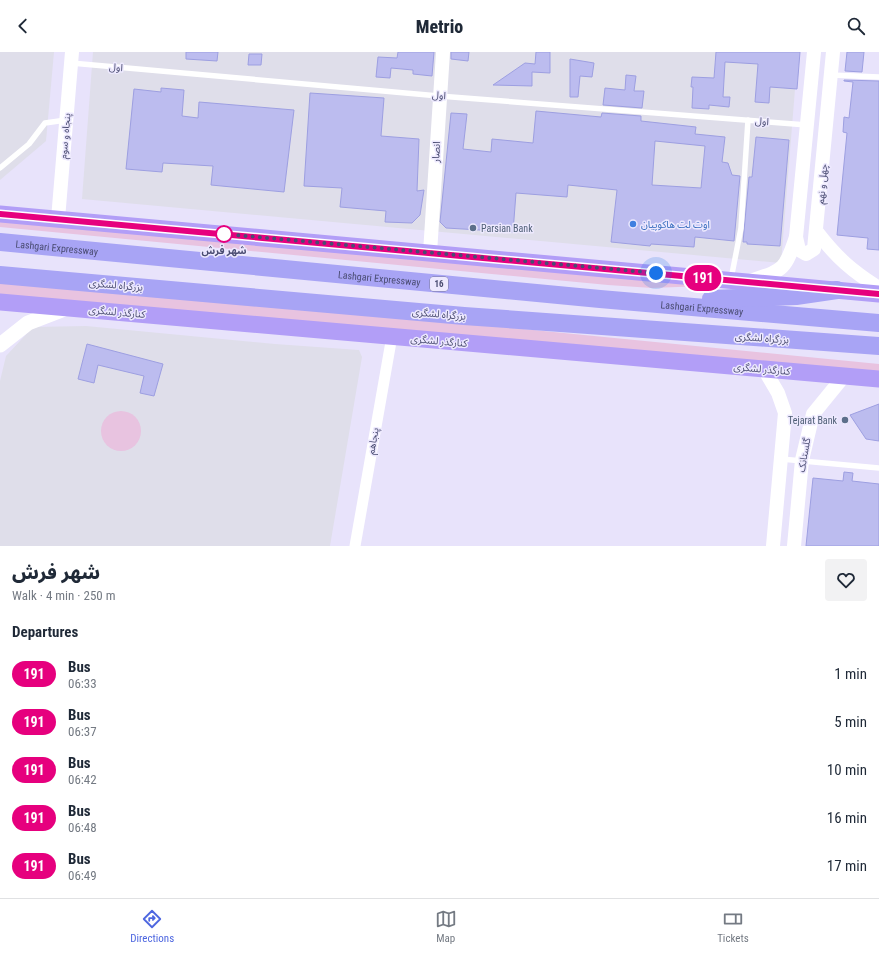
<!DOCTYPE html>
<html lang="en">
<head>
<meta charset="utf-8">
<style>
	:root { --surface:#fff; --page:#f2f2f3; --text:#1f2937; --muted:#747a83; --line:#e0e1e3; --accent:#4e67e0 }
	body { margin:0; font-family:"Roboto Condensed","Noto Sans Arabic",sans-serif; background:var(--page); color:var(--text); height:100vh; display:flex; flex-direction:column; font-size:15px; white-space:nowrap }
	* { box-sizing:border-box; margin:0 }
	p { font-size:13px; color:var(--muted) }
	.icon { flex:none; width:22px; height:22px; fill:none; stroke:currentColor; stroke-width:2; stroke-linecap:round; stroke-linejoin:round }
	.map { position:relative; height:494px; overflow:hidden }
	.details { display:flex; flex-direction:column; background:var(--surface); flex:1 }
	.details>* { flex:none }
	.badge { padding:0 8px; border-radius:13px; font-size:14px; line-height:26px }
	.you { position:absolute; width:20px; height:20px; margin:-10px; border:3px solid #fff; border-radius:50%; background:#1a73e8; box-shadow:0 0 0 6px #1a73e833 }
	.map>.badge { position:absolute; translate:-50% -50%; box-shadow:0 0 0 2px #fff }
	h2 { padding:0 12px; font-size:15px; line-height:36px }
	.round { display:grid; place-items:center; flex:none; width:42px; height:42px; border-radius:4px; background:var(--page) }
	.head { display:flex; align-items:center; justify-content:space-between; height:68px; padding:0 12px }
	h1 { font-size:19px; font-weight:800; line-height:30px }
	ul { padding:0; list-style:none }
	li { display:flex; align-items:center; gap:12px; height:48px; padding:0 12px }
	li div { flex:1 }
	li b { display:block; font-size:15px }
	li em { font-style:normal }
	li .badge { min-width:44px; font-weight:700; text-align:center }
	header { display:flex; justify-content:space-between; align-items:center; height:52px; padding:0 12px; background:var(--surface); font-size:18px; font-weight:800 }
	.dock { display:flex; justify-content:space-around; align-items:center; height:56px; border-top:1px solid var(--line); background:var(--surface); font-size:11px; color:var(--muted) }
	.dock a { display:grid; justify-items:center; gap:2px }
	.dock .current { color:var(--accent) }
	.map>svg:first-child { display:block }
	.industrial { fill:#dfdeea }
	.green { fill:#e8c3e0 }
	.building { fill:#bcbcef; stroke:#9d9fe1; fill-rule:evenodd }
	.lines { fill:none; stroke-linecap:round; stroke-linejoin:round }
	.service { stroke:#fff; stroke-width:5.5 }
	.minor { stroke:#fff; stroke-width:11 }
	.tertiary { stroke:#fff; stroke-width:14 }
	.secondary { stroke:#fff; stroke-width:15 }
	.primary { stroke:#b29ef7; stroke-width:17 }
	.trunk { stroke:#a8a4f5; stroke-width:18 }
	.line-casing { stroke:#fff; stroke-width:9 }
	.line { stroke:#e6007e; stroke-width:6 }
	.walk { stroke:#4a4c72; stroke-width:4; stroke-dasharray:0 7.2 }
	.shop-dot { fill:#3f7fe0; stroke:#ede9fe; stroke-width:1.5 }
	.service-dot { fill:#5c6f8a; stroke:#ede9fe; stroke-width:1.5 }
	.stop-dot { fill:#fff; stroke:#e6007e; stroke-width:2 }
	.labels { text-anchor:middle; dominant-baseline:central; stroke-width:3; stroke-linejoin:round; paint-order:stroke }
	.shield { fill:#ede9fe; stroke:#7b7b9c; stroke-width:1 }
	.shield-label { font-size:9px; font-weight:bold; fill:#4a4c72 }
	.street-label { font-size:10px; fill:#4a4c72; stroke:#ede9fe }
	.shop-label { font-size:10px; fill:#366cbe; stroke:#ede9fe; text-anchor:start }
	.service-label { font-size:10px; fill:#4e5e75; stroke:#ede9fe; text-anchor:start }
	.stop-label { font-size:10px; font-weight:bold; fill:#4a4c72; stroke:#ede9fe }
</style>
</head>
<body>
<header><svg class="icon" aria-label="back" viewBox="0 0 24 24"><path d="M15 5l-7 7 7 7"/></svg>Metrio<svg class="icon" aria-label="search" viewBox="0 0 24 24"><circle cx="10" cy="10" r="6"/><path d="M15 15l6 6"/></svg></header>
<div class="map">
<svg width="879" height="494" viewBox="0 0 879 494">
	<rect width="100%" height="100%" fill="#e8e3fb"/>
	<g class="industrial">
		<polygon points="0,0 54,0 46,89 0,128"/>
		<polygon points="93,0 798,0 781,211 82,147"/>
		<polygon points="86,274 275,292 359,298 362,305 330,494 0,494 0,329 6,304 33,275"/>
	</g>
	<g class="green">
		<polygon points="0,168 728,233 652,236 608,233 0,175"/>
		<polygon points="0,230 410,266 879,312 879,320 0,243"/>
		<circle cx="121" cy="379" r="20"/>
	</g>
	<g class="building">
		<polygon points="186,0 218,0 217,9 186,7"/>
		<polygon points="398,0 434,0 432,24 413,22 413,18 391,16 390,26 376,25 378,5 397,6"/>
		<polygon points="451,0 469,0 468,9 451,7"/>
		<polygon points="536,0 550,0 550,21 532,20 532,34 493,33 525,11 535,12"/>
		<polygon points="716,0 800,0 797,37 770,35 769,51 755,50 758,12 725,10 723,45 730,45 729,55 709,53 709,57 692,56 693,35 691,35 692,25 714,26"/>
		<polygon points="847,0 864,0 862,20 845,19"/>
		<polygon points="249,2 262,2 261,13 248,13"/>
		<polygon points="570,7 594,11 592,25 580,24 578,45 570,45"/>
		<polygon points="626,23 636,24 634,39 644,39 642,56 603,53 605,36 625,38"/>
		<polygon points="844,28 879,29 879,198 867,197 868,186 837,183 847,81 843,80 844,65 849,66 853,30 844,29"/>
		<polygon points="161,36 184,38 182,64 198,66 199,50 294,58 284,140 211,133 213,114 163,111 162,120 126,117 134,37 161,40"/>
		<polygon points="310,41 384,46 381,84 419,87 417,139 424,138 420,163 412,171 385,170 386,159 340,155 342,136 304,134"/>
		<path d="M536 59 601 65 602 61 641 64V69L696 75 695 82 725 85 722 110 728 111 732 123 740 124 734 189 695 185 694 195 651 192 650 194 611 190 617 138 568 133 567 145 516 141 513 180 446 176 440 170 451 61 467 62 463 97 491 100 492 87 533 91ZM655 89 705 94 701 136 652 133Z"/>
		<polygon points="756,85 789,88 780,194 747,192 747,190 743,190 749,125 752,125"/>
		<polygon points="87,292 163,312 154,344 140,341 144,324 98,313 94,331 78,327"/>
		<polygon points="879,352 879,389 866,387 850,363"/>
		<polygon points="844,420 853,421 852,429 879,432 879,494 806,494 813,426 843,429"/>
	</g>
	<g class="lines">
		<g class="service">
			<polyline points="71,11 439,44 807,73"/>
			<polyline points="831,23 879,25"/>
			<polyline points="0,116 29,92 45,71 66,68"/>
			<polyline points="731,227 741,176 748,68"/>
			<polyline points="781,407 879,416"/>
		</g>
		<polyline class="minor" points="355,494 392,284"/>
		<g class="tertiary">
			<polyline points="58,167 72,0"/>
			<path d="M817 180C837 206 852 219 879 236"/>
			<polyline points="796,185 799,198 806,202 814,197 833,0"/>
			<polyline points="430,201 443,0"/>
			<path d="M750 229C783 218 785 219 796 185L814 0"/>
			<polyline points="764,317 778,341 785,361 773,494"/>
			<polyline points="794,494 802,408 813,362 844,324"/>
		</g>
		<polyline class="secondary" points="0,293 28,271 67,256"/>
		<g class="primary">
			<polyline points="0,162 879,242"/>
			<polyline points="0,250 879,327"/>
		</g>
		<g class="trunk">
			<path id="s1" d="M0 190 600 247 879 271"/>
			<polyline points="0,223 464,264 879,294"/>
			<polyline points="711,247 796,244 837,238"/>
		</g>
	</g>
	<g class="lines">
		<defs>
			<polyline id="line" points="0,162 879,242"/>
		</defs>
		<use href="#line" class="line-casing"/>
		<use href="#line" class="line"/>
		<polyline class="walk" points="224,182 656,221"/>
	</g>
	<circle class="shop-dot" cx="633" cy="172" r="4"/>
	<g class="service-dot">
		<circle cx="473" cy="176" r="4"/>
		<circle cx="845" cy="368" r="4"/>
	</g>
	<circle class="stop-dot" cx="224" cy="182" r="8"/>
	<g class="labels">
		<rect class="shield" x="430" y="225" width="18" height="14" rx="3"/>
		<g class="shield-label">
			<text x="439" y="232">16</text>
		</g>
		<g class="street-label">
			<text transform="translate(116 15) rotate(5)">اول</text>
			<text transform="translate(439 43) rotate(5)">اول</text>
			<text transform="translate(762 69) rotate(5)">اول</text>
			<text transform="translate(65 84) rotate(-85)">پنجاه و سوم</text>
			<text transform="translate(436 100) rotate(-87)">انصار</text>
			<text transform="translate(822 132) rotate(-85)">چهل و نهم</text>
			<text stroke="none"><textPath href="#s1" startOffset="57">Lashgari Expressway</textPath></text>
			<text stroke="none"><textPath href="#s1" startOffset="381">Lashgari Expressway</textPath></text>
			<text transform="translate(116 233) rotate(5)">بزرگراه لشگری</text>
			<text stroke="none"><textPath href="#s1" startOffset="705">Lashgari Expressway</textPath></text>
			<text transform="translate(117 260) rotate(5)">کنارگذر لشگری</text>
			<text transform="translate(439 262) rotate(5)">بزرگراه لشگری</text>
			<text transform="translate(762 286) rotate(4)">بزرگراه لشگری</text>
			<text transform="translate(439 289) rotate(5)">کنارگذر لشگری</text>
			<text transform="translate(762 317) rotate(5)">کنارگذر لشگری</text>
			<text transform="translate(373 389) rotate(-80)">پنجاهم</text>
			<text transform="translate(804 403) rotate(-80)">گلستانک</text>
		</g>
		<g class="shop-label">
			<text x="641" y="172">اوت لت هاکوپیان</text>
		</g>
		<g class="service-label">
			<text x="481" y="176">Parsian Bank</text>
			<text x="837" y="368" text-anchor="end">Tejarat Bank</text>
		</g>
		<g class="stop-label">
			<text x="224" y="198">شهر فرش</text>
		</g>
	</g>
</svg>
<div class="you" style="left:656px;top:221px"></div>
<b class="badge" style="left:703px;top:226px;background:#e6007e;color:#fff">191</b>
</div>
<section class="details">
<div class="head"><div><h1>شهر فرش</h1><p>Walk · 4 min · 250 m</p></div><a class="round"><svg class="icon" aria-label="heart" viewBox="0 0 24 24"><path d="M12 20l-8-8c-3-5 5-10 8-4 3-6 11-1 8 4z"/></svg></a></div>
<h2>Departures</h2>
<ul>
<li><span class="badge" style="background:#e6007e;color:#fff">191</span><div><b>Bus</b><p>06:33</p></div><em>1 min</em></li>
<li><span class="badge" style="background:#e6007e;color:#fff">191</span><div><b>Bus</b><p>06:37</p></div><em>5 min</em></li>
<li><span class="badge" style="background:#e6007e;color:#fff">191</span><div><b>Bus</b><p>06:42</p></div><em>10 min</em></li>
<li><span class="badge" style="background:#e6007e;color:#fff">191</span><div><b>Bus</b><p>06:48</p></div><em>16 min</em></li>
<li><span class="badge" style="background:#e6007e;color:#fff">191</span><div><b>Bus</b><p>06:49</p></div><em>17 min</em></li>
</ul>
</section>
<nav class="dock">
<a class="current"><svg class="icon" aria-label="directions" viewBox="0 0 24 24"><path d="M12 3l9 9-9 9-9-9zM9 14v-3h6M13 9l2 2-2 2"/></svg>Directions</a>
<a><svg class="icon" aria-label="map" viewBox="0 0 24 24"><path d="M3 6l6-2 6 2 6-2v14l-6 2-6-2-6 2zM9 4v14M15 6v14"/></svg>Map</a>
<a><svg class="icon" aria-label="tickets" viewBox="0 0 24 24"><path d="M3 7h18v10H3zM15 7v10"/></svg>Tickets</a>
</nav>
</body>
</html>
